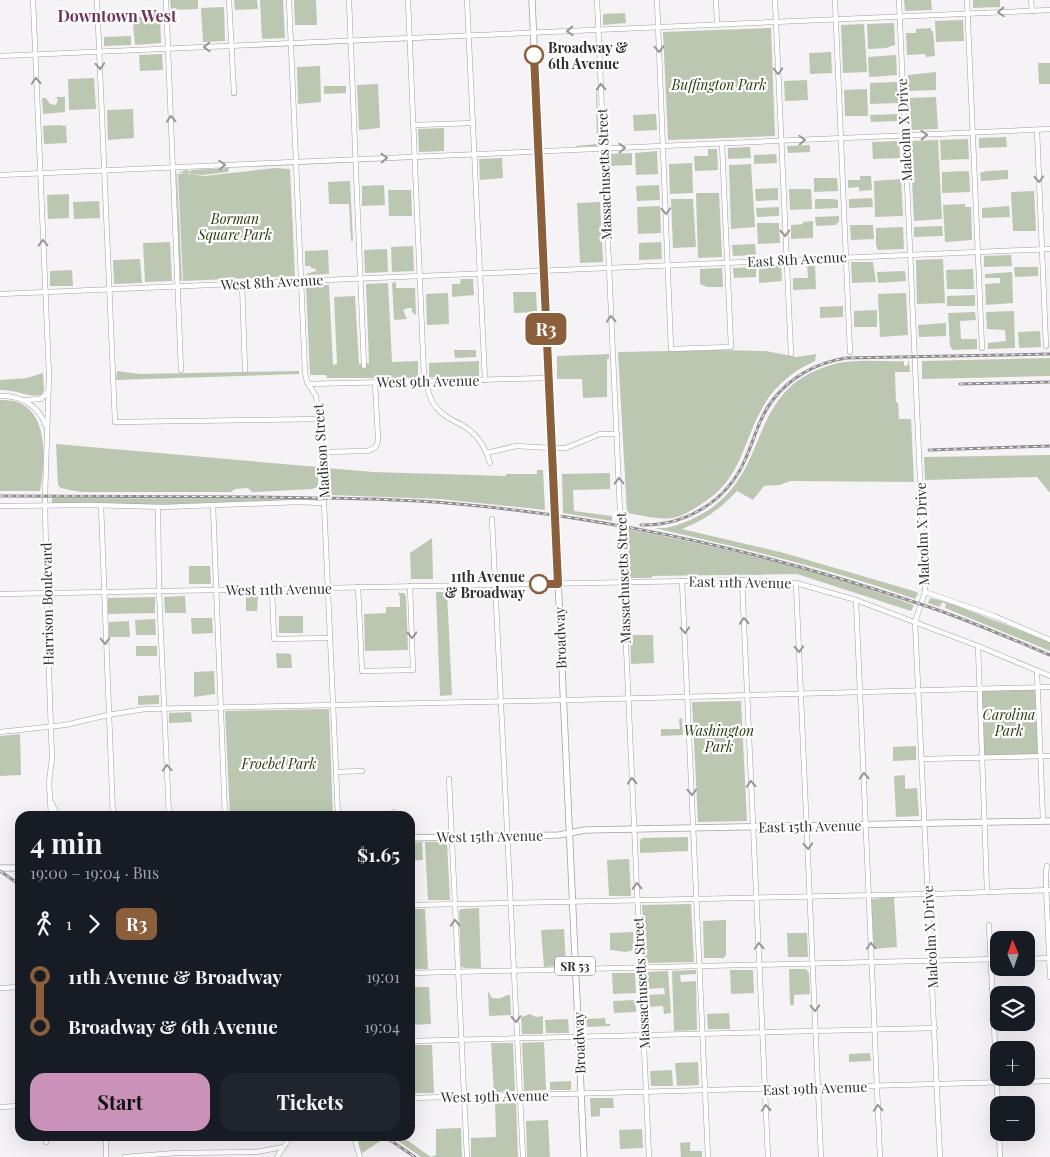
<!DOCTYPE html>
<html lang="en">
<head>
<meta charset="utf-8">
<style>
	:root { --surface:#171b24; --page:#20242c; --text:#f1f3f6; --muted:#9ea1a6; --accent:#ca91b9 }
	body { margin:0; font-family:"Playfair Display",serif; background:var(--page); color:var(--text); height:100vh; display:flex; flex-direction:column; font-size:19px; white-space:nowrap }
	* { box-sizing:border-box; margin:0 }
	p { font-size:16px; color:var(--muted) }
	.icon { flex:none; width:28px; height:28px; fill:none; stroke:currentColor; stroke-width:2; stroke-linecap:round; stroke-linejoin:round }
	.map { position:relative; flex:1; overflow:hidden }
	.side { position:absolute; left:15px; top:811px; width:400px; height:330px; display:flex; flex-direction:column; background:var(--surface); border-radius:15px; box-shadow:0 5px 20px #0002 }
	.side>* { flex:none }
	.badge { padding:0 10px; border-radius:8px; font-size:18px; line-height:32px }
	.needle { width:32px; rotate:358deg }
	.buttons { position:absolute; left:990px; top:931px; display:grid; gap:10px }
	.buttons a { display:grid; place-items:center; width:45px; height:45px; border-radius:10px; background:var(--surface); box-shadow:0 5px 20px #0002; font-size:25px }
	.map>.badge { position:absolute; translate:-50% -50%; box-shadow:0 0 0 2px #fff }
	.legs { display:flex; align-items:center; gap:8px; height:55px; padding:0 15px; font-size:16px }
	.legs p { margin-inline-start:auto }
	.summary { display:flex; align-items:center; justify-content:space-between; height:85px; padding:0 15px }
	h1 { font-size:28px; font-weight:700; line-height:38px }
	.button { display:flex; gap:10px; margin-top:auto; padding:10px 15px }
	.button a { flex:1; height:58px; border-radius:15px; background:var(--accent); color:#111; font-size:20px; font-weight:700; line-height:58px; text-align:center }
	.button a+a { background:var(--page); color:var(--text) }
	ul { padding:0 15px; list-style:none }
	li { display:flex; align-items:center; gap:18px; height:50px; font-size:19px }
	li i { display:grid; place-items:center; width:8px; height:100%; margin:0 6px; background:currentColor }
	li i::after { content:''; width:12px; height:12px; margin:-6px; border:4px solid; border-radius:50%; background:var(--surface) }
	li p { margin-inline-start:auto }
	li:first-child i { background:linear-gradient(#0000 50%,currentColor 0) }
	li:last-child i { background:linear-gradient(currentColor 50%,#0000 0) }
	.map>svg:first-child { display:block }
	.green { fill:#bcc7b2 }
	.lines { fill:none; stroke-linecap:round; stroke-linejoin:round }
	.minor-casing { stroke:#a3a0a3; stroke-width:5.5 }
	.major-casing { stroke:#a3a0a3; stroke-width:7 }
	.minor { stroke:#fff; stroke-width:4.5 }
	.major { stroke:#fff; stroke-width:5.5 }
	.rail-casing { stroke:#908d90; stroke-width:3 }
	.rail { stroke:#fff; stroke-width:1; stroke-dasharray:4; stroke-linecap:butt }
	.oneway { stroke:#989698 }
	.line-1-casing { stroke:#fff; stroke-width:11 }
	.line-1 { stroke:#8b5e3c; stroke-width:8 }
	.stop-1-dot { fill:#fff; stroke:#8b5e3c; stroke-width:2.5 }
	.labels { text-anchor:middle; dominant-baseline:central; stroke-width:4.5; stroke-linejoin:round; paint-order:stroke }
	.shield { fill:#fff; stroke:#6e6d6e; stroke-width:1 }
	.shield-label { font-size:12px; font-weight:bold; fill:#302e30 }
	.stop-label { font-size:14px; font-weight:bold; fill:#302e30; stroke:#fff; text-anchor:start }
	.park-label { font-size:14px; font-style:italic; fill:#293d0f; stroke:#fff }
	.street-label { font-size:14px; fill:#302e30; stroke:#fff }
	.quarter-label { font-size:16px; font-weight:bold; fill:#723358; stroke:#fff }
</style>
</head>
<body>
<div class="map">
<svg width="1050" height="1157" viewBox="0 0 1050 1157">
	<rect width="100%" height="100%" fill="#f6f3f7"/>
	<g class="green">
		<polygon points="170,0 198,0 198,9 171,10"/>
		<polygon points="234,0 257,0 258,9 235,10"/>
		<polygon points="260,0 283,0 285,38 262,39"/>
		<polygon points="294,0 316,0 317,25 295,25"/>
		<polygon points="904,0 931,0 932,10 905,11"/>
		<polygon points="973,0 1000,0 1000,7 973,8"/>
		<polygon points="224,7 225,41 203,42 201,8"/>
		<polygon points="625,13 626,23 603,25 603,14"/>
		<polygon points="160,16 161,43 135,45 133,24 139,24 139,17"/>
		<polygon points="963,20 964,41 936,42 935,21"/>
		<polygon points="894,23 895,45 886,48 868,49 867,24"/>
		<polygon points="864,24 867,72 843,73 841,25"/>
		<polygon points="771,28 775,136 668,140 663,32"/>
		<polygon points="931,28 931,31 933,31 935,56 926,57 925,54 907,55 906,33 916,33 916,29"/>
		<polygon points="131,36 131,45 104,46 104,37"/>
		<polygon points="831,52 832,73 810,74 809,53"/>
		<polygon points="162,54 163,70 140,71 139,55"/>
		<polygon points="896,55 897,75 869,77 868,57"/>
		<polygon points="1038,63 1050,63 1050,84 1039,84"/>
		<polygon points="320,66 321,102 298,104 297,67"/>
		<polygon points="936,72 936,90 908,91 908,75"/>
		<polygon points="94,78 96,109 69,110 68,79"/>
		<polygon points="807,80 808,100 785,101 784,81"/>
		<polygon points="897,82 898,103 870,104 870,83"/>
		<polygon points="378,84 380,128 359,130 357,85"/>
		<polygon points="324,86 346,86 346,93 324,94"/>
		<polygon points="867,89 868,116 845,116 844,90"/>
		<polygon points="596,92 597,92 599,145 596,146 577,147 575,146 597,144"/>
		<polygon points="55,97 65,97 65,112 43,114 42,98 46,98 50,104 56,105 58,99"/>
		<polygon points="936,97 938,129 910,130 909,98"/>
		<polygon points="133,109 134,138 108,140 107,110"/>
		<polygon points="656,114 657,130 634,131 633,115"/>
		<polygon points="898,114 899,121 871,122 870,115"/>
		<polygon points="58,125 66,126 67,143 44,144 43,126"/>
		<polygon points="444,128 444,151 419,152 418,129"/>
		<polygon points="1006,137 1007,147 979,148 979,138"/>
		<polygon points="968,139 969,159 941,160 940,140"/>
		<polygon points="938,140 942,219 914,221 910,141"/>
		<polygon points="899,141 900,158 873,159 872,142"/>
		<polygon points="810,145 810,152 788,153 787,146"/>
		<polygon points="750,147 751,158 728,159 728,148"/>
		<polygon points="708,149 717,149 718,170 695,171 694,156 708,156"/>
		<polygon points="657,151 658,174 636,175 635,153"/>
		<polygon points="632,153 632,165 609,166 609,154"/>
		<polygon points="776,154 777,163 754,164 754,155"/>
		<polygon points="502,158 503,178 480,180 479,159"/>
		<polygon points="692,163 693,193 670,194 669,164"/>
		<polygon points="751,164 755,227 731,229 729,165"/>
		<polygon points="229,168 228,172 202,175 178,172 187,170 191,172 191,170"/>
		<polygon points="275,168 290,169 295,276 183,281 178,174 185,173 204,176"/>
		<polygon points="1008,170 1008,179 981,181 980,173 987,171"/>
		<polygon points="969,171 970,192 942,193 942,172"/>
		<polygon points="176,173 177,173 182,281 180,280"/>
		<polygon points="860,176 871,176 872,190 859,191 859,187 848,188 848,180 860,180"/>
		<polygon points="814,178 837,178 838,191 814,192"/>
		<polygon points="901,179 903,216 875,217 874,181"/>
		<polygon points="350,181 353,241 351,241 349,204 329,204 328,182"/>
		<polygon points="384,185 385,205 362,206 362,186"/>
		<polygon points="659,185 660,200 637,201 636,186"/>
		<polygon points="778,188 778,200 756,201 755,189"/>
		<polygon points="789,189 811,189 812,209 790,210"/>
		<polygon points="388,190 411,190 412,216 389,216"/>
		<polygon points="1034,191 1036,231 1013,231 1011,192"/>
		<polygon points="696,193 719,193 722,257 698,258"/>
		<polygon points="69,194 69,218 48,219 47,195"/>
		<polygon points="872,198 873,207 849,208 849,199"/>
		<polygon points="671,199 693,199 696,247 673,248"/>
		<polygon points="833,199 838,200 838,208 815,209 815,199"/>
		<polygon points="99,201 100,218 74,219 73,202"/>
		<polygon points="600,202 603,262 580,263 577,203"/>
		<polygon points="965,204 965,207 971,207 972,240 945,242 943,205"/>
		<polygon points="660,206 661,233 638,234 637,207"/>
		<polygon points="1009,206 1010,217 982,218 982,208"/>
		<polygon points="779,207 779,216 757,217 756,208"/>
		<polygon points="839,216 839,222 837,223 836,225 816,226 815,217"/>
		<polygon points="813,221 813,238 791,239 791,225 803,224 803,222"/>
		<polygon points="757,223 779,223 780,243 758,244"/>
		<polygon points="850,225 873,225 874,239 851,240"/>
		<polygon points="942,226 943,236 914,237 914,227"/>
		<polygon points="903,227 904,249 878,250 876,245 876,228"/>
		<polygon points="170,242 172,281 145,282 143,243"/>
		<polygon points="661,242 662,259 639,260 639,243"/>
		<polygon points="755,244 756,255 733,256 732,245"/>
		<polygon points="413,246 414,271 392,272 391,247"/>
		<polygon points="387,249 388,272 365,273 364,250"/>
		<polygon points="328,250 329,274 306,275 306,274 316,271 315,268 312,269 310,266 305,266 305,251"/>
		<polygon points="1011,255 1012,266 984,267 984,256"/>
		<polygon points="140,259 142,283 114,284 113,260"/>
		<polygon points="943,259 945,303 917,304 916,260"/>
		<polygon points="851,262 873,262 876,282 852,283"/>
		<polygon points="807,264 815,264 816,289 793,290 793,278 808,278"/>
		<polygon points="781,265 782,281 759,283 759,266"/>
		<polygon points="756,267 756,277 734,278 733,268"/>
		<polygon points="1014,267 1038,267 1038,276 1015,277"/>
		<polygon points="722,268 723,287 707,287 700,284 700,269"/>
		<polygon points="973,269 974,289 947,289 946,270"/>
		<polygon points="72,270 73,286 50,286 50,271"/>
		<polygon points="905,271 906,281 878,283 877,272"/>
		<polygon points="1012,272 1013,303 986,305 985,284 1000,283 1000,278 985,278 985,274"/>
		<polygon points="461,279 473,279 474,295 452,297 452,284 460,284"/>
		<polygon points="396,282 396,288 415,288 416,315 412,312 412,308 408,308 403,310 407,319 394,320 392,283"/>
		<polygon points="388,283 392,362 418,361 418,378 327,378 326,375 310,375 306,286 329,285 333,365 337,364 334,297 355,296 359,364 369,363 366,284"/>
		<polygon points="513,292 536,292 537,312 514,313"/>
		<polygon points="448,293 449,324 427,325 426,294"/>
		<polygon points="906,293 908,335 880,337 878,294"/>
		<polygon points="975,295 975,306 947,306 947,296"/>
		<polygon points="843,306 843,317 820,318 820,307"/>
		<polygon points="877,310 877,327 854,327 854,311"/>
		<polygon points="1014,311 1015,348 988,349 988,343 1006,341 1005,330 987,329 986,312"/>
		<polygon points="975,312 976,320 960,321 961,339 977,339 977,349 953,350 950,346 948,313"/>
		<polygon points="946,323 946,336 919,337 918,325"/>
		<polygon points="1040,331 1041,347 1020,348 1019,346 1018,332"/>
		<polygon points="454,350 476,350 476,357 455,358"/>
		<path d="M717 350 766 351 796 357 816 354 815 361C795 370 775 385 764 405 741 444 743 479 700 505 692 510 681 517 672 518 657 520 641 515 627 513L618 352Z"/>
		<polygon points="609,354 609,359 607,359 607,397 583,398 582,379 557,379 557,356"/>
		<polygon points="1050,358 1050,376 1048,376 922,379 922,361"/>
		<polygon points="479,361 479,376 477,377 429,377 429,363"/>
		<path d="M904 361V366L908 365V361H909L910 372H895L896 402 898 403 899 419H911L914 482 790 481 780 485 764 486 753 500 737 491C719 510 706 519 682 529L784 553 917 592 918 594 915 599C831 569 742 548 654 528 658 528 662 528 665 528 682 525 701 516 714 506 770 464 749 391 828 366 851 358 880 362 904 361Z"/>
		<polygon points="117,371 140,374 299,371 299,374 116,380"/>
		<path d="M43 373 44 390 41 395C29 398 15 389 0 390V380L27 378Z"/>
		<path d="M0 400C50 397 46 458 40 491H0Z"/>
		<polygon points="56,444 318,467 318,487 312,489 252,492 248,488 235,489 231,492 82,492 69,490 61,488 58,485"/>
		<polygon points="1050,455 1050,493 1037,477 925,480 924,457"/>
		<polygon points="327,468 373,472 506,476 506,474 537,474 537,470 543,470 545,510 440,499 328,495"/>
		<polygon points="610,473 610,489 573,490 574,511 612,516 612,521 563,513 562,474"/>
		<polygon points="52,498 319,499 319,501 165,506 52,504"/>
		<path d="M627 529C724 548 822 570 914 605L911 611 797 574 652 576V578H630Z"/>
		<polygon points="432,538 433,579 411,579 410,553"/>
		<polygon points="189,566 210,566 211,584 189,584"/>
		<polygon points="436,592 447,592 452,695 440,696"/>
		<polygon points="398,593 404,593 406,596 408,650 365,651 364,614 386,613 386,607 400,607 400,597"/>
		<polygon points="246,595 258,595 257,611 246,611"/>
		<polygon points="185,596 186,613 165,613 164,597"/>
		<polygon points="155,597 155,613 108,614 108,598"/>
		<polygon points="930,598 947,602 1050,642 1050,651 945,608 946,604 942,602 940,607 928,603"/>
		<rect x="279" y="616" width="24" height="17"/>
		<polygon points="191,618 212,618 213,633 192,634"/>
		<polygon points="155,619 156,635 136,635 135,620"/>
		<polygon points="129,621 130,637 109,637 109,622"/>
		<polygon points="630,635 653,635 654,663 631,664"/>
		<rect x="136" y="646" width="21" height="10"/>
		<polygon points="276,653 291,654 292,668 277,668"/>
		<polygon points="214,671 215,694 194,697 194,672"/>
		<polygon points="1035,688 1038,754 983,756 980,690"/>
		<polygon points="159,695 159,704 138,705 138,696"/>
		<polygon points="741,701 747,821 698,822 692,702"/>
		<polygon points="329,709 333,816 230,816 225,711"/>
		<polygon points="191,712 192,722 169,723 169,713"/>
		<polygon points="682,718 683,735 661,736 661,729 680,729 679,719"/>
		<polygon points="20,734 21,775 0,776 0,736"/>
		<polygon points="916,746 916,760 893,761 893,747"/>
		<polygon points="905,775 905,789 917,788 919,816 896,817 894,776"/>
		<polygon points="688,837 688,851 640,853 640,840 642,838"/>
		<polygon points="422,842 423,860 410,861 410,843"/>
		<polygon points="425,842 447,842 450,900 428,900"/>
		<polygon points="629,859 631,896 609,896 607,860"/>
		<polygon points="894,897 897,947 874,949 871,899"/>
		<polygon points="691,904 694,962 645,963 642,905"/>
		<polygon points="479,908 481,968 464,968 461,966 459,911 461,909"/>
		<polygon points="410,909 425,909 428,969 410,969"/>
		<polygon points="726,920 726,955 724,958 704,958 703,921"/>
		<polygon points="564,929 566,965 544,967 541,930"/>
		<polygon points="633,932 634,950 626,952 610,950 610,933"/>
		<polygon points="787,933 807,933 808,957 788,957"/>
		<polygon points="789,969 806,969 809,973 810,994 794,995 794,1005 790,1005"/>
		<polygon points="696,970 696,974 680,975 681,982 696,981 697,1030 674,1031 672,971"/>
		<polygon points="730,970 753,970 754,993 731,994"/>
		<polygon points="668,971 671,1013 664,1014 663,1006 647,1007 647,995 665,994 664,988 647,989 646,972"/>
		<polygon points="612,973 635,973 636,993 613,994"/>
		<polygon points="410,987 429,987 431,1024 410,1025"/>
		<path d="M488 991 492 998C499 999 502 998 507 995H510L511 1015 489 1016Z"/>
		<polygon points="636,1000 636,1012 614,1013 613,1001"/>
		<polygon points="729,1013 730,1029 708,1029 707,1014"/>
		<polygon points="530,1014 536,1017 543,1016 543,1034 522,1034 521,1017"/>
		<polygon points="605,1018 606,1024 610,1024 610,1026 587,1027 586,1019"/>
		<polygon points="568,1019 569,1033 546,1033 545,1020"/>
		<polygon points="544,1042 546,1090 524,1091 522,1043"/>
		<polygon points="491,1043 513,1043 515,1091 494,1092"/>
		<polygon points="410,1045 432,1045 434,1093 412,1093"/>
		<polygon points="870,1053 871,1061 849,1062 849,1054"/>
		<polygon points="698,1062 699,1085 677,1086 675,1063"/>
		<polygon points="672,1070 673,1086 651,1086 650,1071"/>
		<polygon points="571,1081 571,1090 550,1090 550,1082"/>
		<polygon points="590,1098 613,1098 614,1108 600,1108 600,1116 591,1117"/>
		<polygon points="516,1100 518,1157 471,1157 471,1138 496,1137 495,1101"/>
		<polygon points="548,1120 550,1157 527,1157 526,1121"/>
		<polygon points="461,1128 462,1157 431,1157 436,1155 436,1129"/>
		<polygon points="642,1129 643,1148 620,1149 619,1130"/>
		<polygon points="357,1136 382,1136 385,1138 362,1153"/>
		<polygon points="391,1136 401,1136 431,1157 421,1157"/>
		<polygon points="690,1142 690,1151 702,1151 702,1157 681,1157 680,1143"/>
	</g>
	<g class="lines">
		<defs>
			<g id="minor">
				<polyline points="33,0 49,375 45,496 47,619 52,758 49,782 51,816"/>
				<polyline points="97,0 115,422 320,419"/>
				<polyline points="166,0 181,370"/>
				<polyline points="229,0 234,93"/>
				<polyline points="289,0 305,372 307,382 316,396 321,435 338,816"/>
				<polyline points="349,0 364,366"/>
				<path d="M408 0 424 377C428 387 428 397 435 406 442 415 450 419 460 424 476 432 485 446 490 463"/>
				<polyline points="467,0 485,380"/>
				<polyline points="597,0 649,1157"/>
				<polyline points="657,0 671,349 731,347 722,144"/>
				<polyline points="716,0 717,25"/>
				<polyline points="775,0 791,354"/>
				<polyline points="835,0 850,352"/>
				<polyline points="899,0 925,592 915,622 940,1157"/>
				<polyline points="967,0 982,348"/>
				<polyline points="1031,0 1032,11"/>
				<polyline points="0,56 1050,10"/>
				<polyline points="414,125 473,123"/>
				<polyline points="1037,130 1046,346"/>
				<polyline points="0,175 1050,129"/>
				<polyline points="242,283 245,370"/>
				<polyline points="0,294 1050,249"/>
				<polyline points="308,384 549,378"/>
				<path d="M0 396C21 395 39 406 46 426"/>
				<polyline points="25,400 41,399 48,391"/>
				<path d="M322 452 367 451C375 449 378 446 378 438L375 383"/>
				<polyline points="487,453 516,446 552,448 566,448 600,434 617,434"/>
				<polyline points="101,505 113,816"/>
				<polyline points="213,505 225,816"/>
				<polyline points="0,506 91,505 163,507 298,502 324,503"/>
				<polyline points="158,507 159,591 169,816"/>
				<polyline points="492,519 523,1157"/>
				<polyline points="742,580 768,1157"/>
				<polyline points="682,581 708,1157"/>
				<polyline points="796,583 821,1157"/>
				<polyline points="358,587 362,671 413,670 410,586"/>
				<polyline points="272,589 274,639 330,638"/>
				<polyline points="925,592 994,616 1050,640"/>
				<polyline points="0,594 742,580 796,583 856,600 978,646 1050,676"/>
				<polyline points="856,600 880,1157"/>
				<polyline points="978,646 987,891"/>
				<polyline points="1037,671 1043,821"/>
				<polyline points="0,732 65,725 108,715 145,709 571,700 1050,687"/>
				<polyline points="922,759 1050,756"/>
				<polyline points="336,772 362,771"/>
				<polyline points="449,779 467,1157"/>
				<polyline points="51,802 58,816"/>
				<polyline points="394,812 394,816"/>
				<polyline points="1047,866 1046,872 1046,885 1050,977"/>
				<polyline points="935,894 1050,890"/>
				<polyline points="410,905 928,894"/>
				<polyline points="989,925 999,1126"/>
				<polyline points="1026,959 1050,958"/>
				<polyline points="410,973 999,959"/>
				<polyline points="0,988 20,987"/>
				<polyline points="410,1041 935,1028"/>
				<polyline points="410,1098 1050,1081"/>
				<polyline points="0,1107 20,1106"/>
				<polyline points="999,1132 1000,1157"/>
				<polyline points="45,1136 46,1142"/>
				<polyline points="106,1136 106,1157"/>
				<polyline points="354,1136 360,1157"/>
				<polyline points="125,1157 176,1153 256,1152 283,1147"/>
				<polyline points="277,1157 291,1136"/>
			</g>
			<g id="major">
				<polyline points="532,0 584,1157"/>
				<polyline points="410,838 559,835 585,830 1050,821"/>
				<polyline points="0,868 20,868"/>
			</g>
		</defs>
		<use href="#minor" class="minor-casing"/>
		<use href="#major" class="major-casing"/>
		<use href="#minor" class="minor"/>
		<use href="#major" class="major"/>
		<defs>
			<g id="rail">
				<polyline points="960,384 1050,382"/>
				<polyline points="929,450 1050,446"/>
				<path d="M0 496C86 496 172 496 259 497 325 498 391 498 458 504 615 518 770 553 920 604 964 618 1007 637 1050 655"/>
				<path d="M641 525C686 526 727 501 745 460 754 440 759 418 772 401 791 376 816 363 846 358L1050 354"/>
				<polyline points="0,871 20,885"/>
				<polyline points="384,1136 415,1157"/>
			</g>
		</defs>
		<use href="#rail" class="rail-casing"/>
		<use href="#rail" class="rail"/>
	</g>
	<defs><path id="oneway-chevron" d="M-2-3.5L2.5 0L-2 3.5" fill="none" stroke-width="1.6" stroke-linecap="round" stroke-linejoin="round" transform="scale(1.25)"/></defs>
	<g class="oneway">
		<use href="#oneway-chevron" transform="translate(1001 12) rotate(177)"/>
		<use href="#oneway-chevron" transform="translate(570 31) rotate(178)"/>
		<use href="#oneway-chevron" transform="translate(207 47) rotate(178)"/>
		<use href="#oneway-chevron" transform="translate(659 49) rotate(88)"/>
		<use href="#oneway-chevron" transform="translate(100 66) rotate(87)"/>
		<use href="#oneway-chevron" transform="translate(778 71) rotate(88)"/>
		<use href="#oneway-chevron" transform="translate(36 81) rotate(-93)"/>
		<use href="#oneway-chevron" transform="translate(601 87) rotate(-92)"/>
		<use href="#oneway-chevron" transform="translate(171 119) rotate(-93)"/>
		<use href="#oneway-chevron" transform="translate(924 135) rotate(-2)"/>
		<use href="#oneway-chevron" transform="translate(802 140) rotate(-3)"/>
		<use href="#oneway-chevron" transform="translate(622 148) rotate(-3)"/>
		<use href="#oneway-chevron" transform="translate(384 158) rotate(-2)"/>
		<use href="#oneway-chevron" transform="translate(222 165) rotate(-3)"/>
		<use href="#oneway-chevron" transform="translate(1039 179) rotate(87)"/>
		<use href="#oneway-chevron" transform="translate(666 211) rotate(87)"/>
		<use href="#oneway-chevron" transform="translate(785 233) rotate(87)"/>
		<use href="#oneway-chevron" transform="translate(43 243) rotate(-92)"/>
		<use href="#oneway-chevron" transform="translate(611 319) rotate(-93)"/>
		<use href="#oneway-chevron" transform="translate(619 481) rotate(-92)"/>
		<use href="#oneway-chevron" transform="translate(744 621) rotate(-93)"/>
		<use href="#oneway-chevron" transform="translate(685 630) rotate(87)"/>
		<use href="#oneway-chevron" transform="translate(412 635) rotate(88)"/>
		<use href="#oneway-chevron" transform="translate(105 641) rotate(88)"/>
		<use href="#oneway-chevron" transform="translate(799 649) rotate(87)"/>
		<use href="#oneway-chevron" transform="translate(167 768) rotate(-93)"/>
		<use href="#oneway-chevron" transform="translate(864 776) rotate(-93)"/>
		<use href="#oneway-chevron" transform="translate(632 781) rotate(-93)"/>
		<use href="#oneway-chevron" transform="translate(751 784) rotate(-93)"/>
		<use href="#oneway-chevron" transform="translate(692 792) rotate(87)"/>
		<use href="#oneway-chevron" transform="translate(808 846) rotate(87)"/>
		<use href="#oneway-chevron" transform="translate(637 886) rotate(-92)"/>
		<use href="#oneway-chevron" transform="translate(455 923) rotate(-93)"/>
		<use href="#oneway-chevron" transform="translate(759 946) rotate(-93)"/>
		<use href="#oneway-chevron" transform="translate(871 946) rotate(-93)"/>
		<use href="#oneway-chevron" transform="translate(815 1008) rotate(88)"/>
		<use href="#oneway-chevron" transform="translate(516 1019) rotate(87)"/>
		<use href="#oneway-chevron" transform="translate(766 1108) rotate(-93)"/>
		<use href="#oneway-chevron" transform="translate(878 1108) rotate(-93)"/>
	</g>
	<g class="lines">
		<defs>
			<polyline id="line-1" points="534,55 558,584 539,584"/>
		</defs>
		<use href="#line-1" class="line-1-casing"/>
		<use href="#line-1" class="line-1"/>
	</g>
	<g class="stop-1-dot">
		<circle cx="534" cy="55" r="9"/>
		<circle cx="539" cy="584" r="9"/>
	</g>
	<g class="labels">
		<rect class="shield" x="555" y="956.5" width="40" height="19" rx="4"/>
		<g class="shield-label">
			<text x="575" y="966">SR 53</text>
		</g>
		<g class="stop-label">
			<text x="548" y="47">Broadway &amp;<tspan x="548" dy="16">6th Avenue</tspan></text>
			<text x="525" y="576" text-anchor="end">11th Avenue<tspan x="525" dy="16">&amp; Broadway</tspan></text>
		</g>
		<g class="park-label">
			<text x="719" y="84">Buffington Park</text>
			<text x="235" y="218">Borman<tspan x="235" dy="16">Square Park</tspan></text>
			<text x="1009" y="714">Carolina<tspan x="1009" dy="16">Park</tspan></text>
			<text x="719" y="730">Washington<tspan x="719" dy="16">Park</tspan></text>
			<text x="279" y="763">Froebel Park</text>
		</g>
		<g class="street-label">
			<text transform="translate(904 130) rotate(-93)">Malcolm X Drive</text>
			<text transform="translate(604 174) rotate(-92)">Massachusetts Street</text>
			<text transform="translate(797 259) rotate(-3)">East 8th Avenue</text>
			<text transform="translate(272 282) rotate(-3)">West 8th Avenue</text>
			<text transform="translate(428 381) rotate(-1)">West 9th Avenue</text>
			<text transform="translate(321 451) rotate(-94)">Madison Street</text>
			<text transform="translate(922 534) rotate(-92)">Malcolm X Drive</text>
			<text transform="translate(623 578) rotate(-92)">Massachusetts Street</text>
			<text transform="translate(740 582) rotate(1)">East 11th Avenue</text>
			<text transform="translate(279 589) rotate(-1)">West 11th Avenue</text>
			<text transform="translate(47 604) rotate(-91)">Harrison Boulevard</text>
			<text transform="translate(560 638) rotate(-92)">Broadway</text>
			<text transform="translate(810 826) rotate(-1)">East 15th Avenue</text>
			<text transform="translate(490 836) rotate(-1)">West 15th Avenue</text>
			<text transform="translate(930 937) rotate(-93)">Malcolm X Drive</text>
			<text transform="translate(641 983) rotate(-93)">Massachusetts Street</text>
			<text transform="translate(579 1043) rotate(-92)">Broadway</text>
			<text transform="translate(815 1088) rotate(-2)">East 19th Avenue</text>
			<text transform="translate(495 1096) rotate(-1)">West 19th Avenue</text>
		</g>
		<g class="quarter-label">
			<text x="117" y="15">Downtown West</text>
		</g>
	</g>
</svg>
<div class="buttons">
<a><svg class="needle" viewBox="-14 -14 28 28"><path d="M0-13l5 13h-10z" fill="#e53935"/><path d="M0 13l5-13h-10z" fill="#9ea1a6"/></svg></a>
<a><svg class="icon" aria-label="layers" viewBox="0 0 24 24"><path d="M12 4l9 5-9 5-9-5zM3 14l9 5 9-5"/></svg></a>
<a>+</a>
<a>−</a>
</div>
<b class="badge" style="left:546px;top:329px;background:#8b5e3c;color:#fff">R3</b>
<section class="side">
<div class="summary"><div><h1>4 min</h1><p>19:00 – 19:04 · Bus</p></div><b>$1.65</b></div>
<div class="legs"><svg class="icon" aria-label="walk" viewBox="0 0 24 24"><circle cx="13" cy="4" r="2"/><path d="M13 8l-2 6 4 7M11 14l-3 7M7 12l3-4h3l4 4"/></svg>1<svg class="icon" aria-label="forward" viewBox="0 0 24 24"><path d="M9 5l7 7-7 7"/></svg><b class="badge" style="background:#8b5e3c;color:#fff">R3</b></div>
<ul>
<li><i style="color:#8b5e3c"></i><b>11th Avenue &amp; Broadway</b><p>19:01</p></li>
<li><i style="color:#8b5e3c"></i><b>Broadway &amp; 6th Avenue</b><p>19:04</p></li>
</ul>
<div class="button"><a>Start</a><a>Tickets</a></div>
</section>
</div>
</body>
</html>
